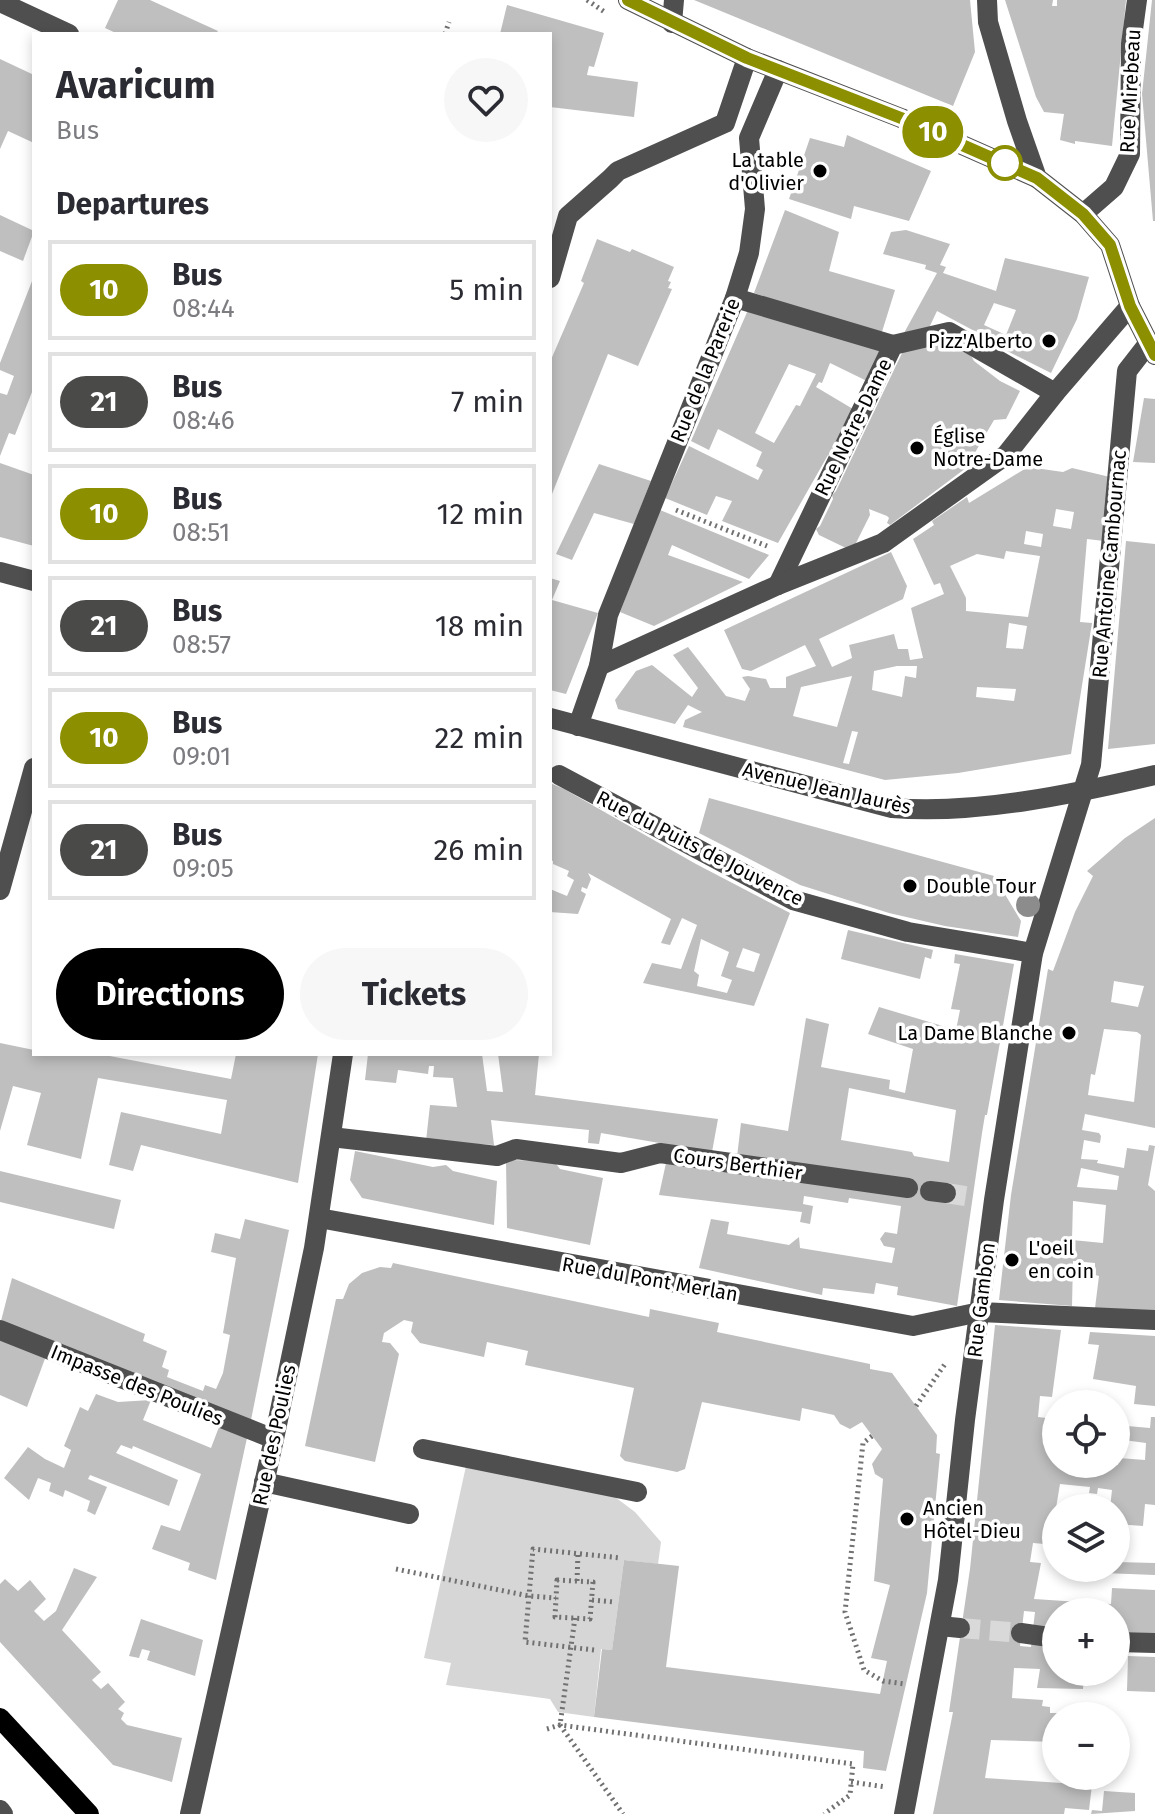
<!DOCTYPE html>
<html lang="en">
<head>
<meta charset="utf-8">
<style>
	:root { --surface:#fff; --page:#f7f7f7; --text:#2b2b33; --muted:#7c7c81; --line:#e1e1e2; --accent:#000 }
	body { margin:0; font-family:"Fira Sans",sans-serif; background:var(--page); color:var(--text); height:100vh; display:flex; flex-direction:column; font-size:30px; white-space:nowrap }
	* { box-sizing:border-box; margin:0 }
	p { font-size:26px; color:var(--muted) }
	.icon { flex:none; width:44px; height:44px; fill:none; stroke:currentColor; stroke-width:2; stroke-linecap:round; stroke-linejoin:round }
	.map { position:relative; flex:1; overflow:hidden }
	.details { position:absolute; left:32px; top:32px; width:520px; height:1024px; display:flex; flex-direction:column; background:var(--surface); border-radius:0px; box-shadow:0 4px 12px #0003 }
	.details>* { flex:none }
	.badge { padding:0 16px; border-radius:26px; font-size:28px; line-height:52px }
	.controls { position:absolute; left:1042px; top:1390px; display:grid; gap:16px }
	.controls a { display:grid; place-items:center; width:88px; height:88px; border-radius:50%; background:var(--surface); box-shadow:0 4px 12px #0003; font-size:40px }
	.map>.badge { position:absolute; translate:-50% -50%; box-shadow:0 0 0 4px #fff }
	h2 { padding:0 24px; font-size:30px; line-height:72px }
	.round { display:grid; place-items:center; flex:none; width:84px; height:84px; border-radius:42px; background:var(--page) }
	.summary { display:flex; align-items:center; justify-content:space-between; height:136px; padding:0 24px }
	h1 { font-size:38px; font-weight:700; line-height:60px }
	.primary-button { display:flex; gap:16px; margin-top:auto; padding:16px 24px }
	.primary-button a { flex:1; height:92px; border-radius:48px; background:var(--accent); color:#fff; font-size:32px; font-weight:700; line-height:92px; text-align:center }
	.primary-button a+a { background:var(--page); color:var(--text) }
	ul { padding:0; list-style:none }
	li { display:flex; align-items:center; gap:24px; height:100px; margin:0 16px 12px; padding:0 8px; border:4px solid var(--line); border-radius:0px }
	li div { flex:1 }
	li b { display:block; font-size:30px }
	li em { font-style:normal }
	li .badge { min-width:88px; font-weight:700; text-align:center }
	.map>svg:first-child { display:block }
	.green { fill:#d6d6d6 }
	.building { fill:#bfbfbf; fill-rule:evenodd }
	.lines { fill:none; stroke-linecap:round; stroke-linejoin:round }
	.minor-tunnel { stroke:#d9d9d9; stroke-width:20; stroke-dasharray:20 10; stroke-linecap:butt }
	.path { stroke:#717171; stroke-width:5; stroke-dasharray:2 4; stroke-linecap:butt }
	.minor { stroke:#4f4f4f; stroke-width:20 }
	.major { stroke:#000; stroke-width:20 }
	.tree { fill:#8c8c8c }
	.line-casing { stroke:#fff; stroke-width:18 }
	.line { stroke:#8b8f00; stroke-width:12 }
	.stop-dot { fill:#fff; stroke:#8b8f00; stroke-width:4 }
	.poi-dot { fill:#000; stroke:#fff; stroke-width:3 }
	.labels { text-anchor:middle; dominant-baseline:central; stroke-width:7; stroke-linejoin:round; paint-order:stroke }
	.street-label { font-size:20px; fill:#000; stroke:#fff }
	.poi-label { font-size:20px; fill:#000; stroke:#fff; text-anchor:start }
</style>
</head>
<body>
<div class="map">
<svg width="1155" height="1814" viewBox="0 0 1155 1814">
	<rect width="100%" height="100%" fill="#fff"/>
	<polygon class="green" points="466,1466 611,1494 635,1512 661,1542 658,1564 624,1560 612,1650 601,1649 594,1717 558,1712 550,1699 446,1685 451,1663 424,1658"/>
	<g class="building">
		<polygon points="118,0 150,0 218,31 216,34 118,34 105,28"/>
		<polygon points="694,0 970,0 975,52 953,106"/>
		<polygon points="1005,0 1053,0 1052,6 1057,6 1057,0 1126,0 1112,146 1075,141 1075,144 1060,140 1064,114 1044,112 1036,97"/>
		<polygon points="1152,0 1155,0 1155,221 1153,221 1142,94"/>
		<polygon points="507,5 604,33 594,67 589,66 587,75 638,82 634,117 550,107 550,34 500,34"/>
		<polygon points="0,59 34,75 34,143 8,131 0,149"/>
		<polygon points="847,135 931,171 909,221 854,206 851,219 789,199 810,138 844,147"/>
		<polygon points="785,210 839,232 829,271 895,290 881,335 754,293"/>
		<polygon points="0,215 34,231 23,261 0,251"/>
		<path d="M906 230 950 244 940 265 946 267 943 273 996 291 1005 258 1089 277 1077 319 1051 373 979 337 980 334 937 311 929 328 904 333 937 273 925 269 926 265 883 254 891 232ZM994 303 1016 310 1006 335 984 325Z"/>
		<polygon points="597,239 630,252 632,249 674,267 668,281 671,282 668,288 672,289 638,366 608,354 550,499 550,362 584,283 581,281"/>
		<polygon points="34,276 34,387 15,435 9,433 0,456 0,393 7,395 14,376 0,370 0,363"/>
		<path d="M748 310 884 352 869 382 830 363 822 383 819 382 816 387 853 409 830 456 828 455 778 543 722 521 732 501 716 496 707 515 665 498 689 446 758 480 763 470 756 466 762 452 718 429 709 450 691 441ZM789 364 816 374 800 406 796 405 774 443 755 433Z"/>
		<polygon points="947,340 967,348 974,361 1000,381 1020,391 1006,419 994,420 966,468 890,525 887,523 889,518 887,516 869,509 870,515 854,547 848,549 819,535 816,529 820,526 833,499 832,495 836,491 904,349"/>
		<polygon points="1144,398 1155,399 1155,463 1133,462"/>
		<polygon points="0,463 34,475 34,546 0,537"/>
		<polygon points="599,464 651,481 634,524 594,513 572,560 556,554"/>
		<path d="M1028 467 1063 472 1072 468 1110 477 1104 541 1087 539 1080 622 1092 623 1071 754 958 773 885 780 683 727 685 720 702 712 688 705 675 724 618 709 615 700 636 671 652 665 692 697 698 688 673 655 688 647 726 696 745 701 750 689 742 677 748 676 766 679 770 688H786V677L816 666 805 645 751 671 742 669 724 630 891 552 907 586 903 599 819 639 832 667 852 658 849 645 894 634 898 649H908L910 660 923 658 911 608 944 594 940 583 934 585 913 539 934 525 932 521 967 497 969 503ZM1056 509 1074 512 1071 529 1053 526ZM1026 531 1043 534 1041 547 1024 544ZM1006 551 1040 556 1028 617 966 611V598L950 566 977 554 1004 559ZM1009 623 1027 626 1023 649 1006 648ZM897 666H917L916 678 905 676 902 697 872 690 874 671ZM852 676 837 727 793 716 801 687ZM977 687 1016 689 1014 701 976 697ZM852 731 858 732 849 764 843 763Z"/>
		<polygon points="660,510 769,555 749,579 672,545 668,555 743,582 654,626 620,612"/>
		<polygon points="1126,541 1155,544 1155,744 1108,749"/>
		<polygon points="550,578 560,581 552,600 598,613 566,694 550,690"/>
		<path d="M550 783 564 789 696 864 790 913 754 1006 643 983 652 963 681 969 697 925 682 918 670 945 661 943 671 919 588 873 591 879 587 889 582 887 581 891 586 894 578 914 550 912V889L567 896 574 880 567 876 569 871 553 864V861L550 860ZM701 939 729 952 721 976 732 980 727 993 697 986 699 975 694 971ZM743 948 760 954 754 972 736 967Z"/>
		<polygon points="709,798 994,876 1021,921 1018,937 945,926 889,913 800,885 699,833"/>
		<path d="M1155 818V1128L1085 1114 1082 1130 1099 1133 1101 1136 1100 1143 1084 1140 1081 1159 1098 1160 1097 1163 1124 1168 1127 1148 1148 1151 1149 1145 1155 1146 1148 1185 1155 1191V1311L1095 1308 1099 1276 1095 1275V1263L1073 1261 1072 1306 999 1300 1011 1195 1048 969 1053 971 1075 912 1093 876 1087 871 1125 838ZM1114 981 1144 986 1138 1007 1111 1002ZM1104 1029 1137 1032 1141 1035 1134 1102 1088 1095 1091 1074 1095 1075ZM1081 1168 1119 1176 1117 1190 1077 1187ZM1073 1201 1106 1205 1103 1243 1072 1240Z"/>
		<polygon points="848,930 933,950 931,959 925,957 920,979 841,959"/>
		<path d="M955 954 1014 964 987 1115H985L982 1133 957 1306 897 1295 898 1287 876 1283 874 1294 823 1288 822 1295 699 1268 711 1219 729 1222 727 1234 789 1245 799 1237 800 1248 892 1263 895 1248 884 1246 880 1239 885 1232 897 1234 901 1206 849 1198 848 1203 804 1196 803 1204 813 1206 810 1224 800 1222 802 1212 659 1195 666 1163 737 1157 741 1123 788 1131 806 1018 829 1024 821 1067 890 1080 889 1089 905 1093 913 1049 868 1034 879 1007 956 1030 960 1010 951 1009 960 964 954 963ZM849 1088 956 1110 949 1162 914 1156 912 1152 841 1140Z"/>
		<polygon points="0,1043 34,1050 34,1054 99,1054 231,1079 236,1054 318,1054 298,1183 141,1145 133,1171 109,1165 121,1112 221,1134 227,1100 98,1078 81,1159 27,1145 41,1093 13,1086 0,1131"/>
		<polygon points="368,1054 482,1054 487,1091 503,1092 498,1054 539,1054 535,1095 718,1119 712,1152 601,1133 599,1144 588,1143 589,1130 491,1120 494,1145 426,1141 430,1105 457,1107 453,1078 433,1077 434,1066 429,1066 428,1074 398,1070 396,1083 365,1080"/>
		<polygon points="355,1151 433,1167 446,1165 453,1171 497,1181 494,1225 362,1198 350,1180"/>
		<polygon points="506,1160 554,1161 560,1169 603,1178 590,1245 507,1228"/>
		<polygon points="0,1171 121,1200 114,1229 0,1202"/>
		<polygon points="245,1219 289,1230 250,1425 1,1321 12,1278 145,1334 143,1341 167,1351 162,1367 169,1370 167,1377 203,1391 205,1385 216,1389 223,1373 230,1335 223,1333 236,1258 211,1252 215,1233 240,1239"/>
		<polygon points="393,1263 649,1317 650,1309 719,1323 717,1332 870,1364 870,1369 892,1373 937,1435 936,1453 940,1454 927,1593 886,1771 863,1768 864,1751 594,1717 602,1649 612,1650 624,1560 679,1566 666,1667 880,1694 887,1661 871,1658 890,1585 874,1581 883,1479 875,1474 872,1464 882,1449 862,1422 850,1429 840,1424 834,1415 802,1408 800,1421 702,1402 685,1469 677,1472 625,1461 620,1456 634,1388 525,1365 528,1351 487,1342 484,1357 420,1343 411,1332 413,1322 404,1320 384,1333 382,1342 390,1343 399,1354 375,1462 305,1446 336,1299 343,1299 349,1284 362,1273 380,1267 391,1268"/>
		<polygon points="995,1325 1061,1330 1052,1397 1040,1396 1038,1417 1056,1419 1056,1464 1118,1465 1119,1458 1145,1460 1146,1443 1116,1439 1116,1425 1150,1428 1151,1417 1155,1417 1155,1505 1145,1504 1143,1526 1116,1524 1116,1508 1110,1508 1112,1490 1098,1488 1097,1494 1089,1493 1090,1487 1060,1484 1056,1508 1056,1545 1033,1543 1030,1562 1041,1563 1034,1599 1111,1604 1112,1588 1155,1590 1155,1637 1116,1637 1116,1612 1056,1612 1056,1633 1033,1629 1035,1612 1024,1611 1020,1646 1031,1647 1032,1639 1045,1640 1044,1653 1056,1654 1056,1672 1084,1672 1083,1689 1037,1688 1040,1669 1014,1668 1012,1698 1043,1700 1042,1706 1050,1707 1050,1713 1074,1713 1074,1716 1056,1716 1056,1742 991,1740 985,1778 1092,1785 1089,1810 1065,1808 1064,1814 933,1814 953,1712 949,1712 970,1569"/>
		<polygon points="1090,1332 1155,1336 1155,1406 1134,1404 1136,1386 1093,1379 1099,1345 1088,1344"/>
		<polygon points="0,1337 46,1356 27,1407 0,1395"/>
		<polygon points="96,1394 118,1402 151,1400 143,1420 211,1448 219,1427 247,1438 216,1580 188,1570 190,1563 152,1549 161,1525 180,1531 201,1474 133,1446 132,1449 121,1445 116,1453 178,1480 169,1506 90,1475 88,1479 107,1487 95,1515 87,1511 90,1501 65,1490 63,1497 49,1491 51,1483 38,1478 29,1500 4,1478 28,1447 45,1459 64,1468 71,1450 64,1446 80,1407 88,1411"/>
		<polygon points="1116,1562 1155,1563 1155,1575 1103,1573 1104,1568 1116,1568"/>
		<polygon points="74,1568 97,1577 62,1630 101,1672 92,1680 101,1689 108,1683 125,1702 118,1709 124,1713 121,1719 127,1725 182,1738 172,1782 113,1765 0,1642 0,1584 5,1579 18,1591 30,1580 46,1599 34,1611 44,1621 56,1611"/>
		<polygon points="141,1619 203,1640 195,1676 147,1660 150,1651 142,1649 139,1658 129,1656"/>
		<polygon points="1128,1656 1155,1657 1155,1692 1127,1691"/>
		<polygon points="1104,1791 1135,1793 1135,1811 1091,1814 1092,1810 1102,1811"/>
	</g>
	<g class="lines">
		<g class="minor-tunnel">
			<polyline points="946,1193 972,1197"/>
			<polyline points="960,1628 1021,1633"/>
		</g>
		<g class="path">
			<polyline points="587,0 606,13"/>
			<polyline points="445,34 449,22"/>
			<polyline points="676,510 767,546"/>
			<polyline points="916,1406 945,1364"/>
			<polyline points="872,1436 863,1443 845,1612 864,1670 883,1681 905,1684"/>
			<polyline points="396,1569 529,1596 556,1598"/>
			<polygon points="557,1580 593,1582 590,1619 555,1617"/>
			<polyline points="577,1581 578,1553"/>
			<polyline points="592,1600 614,1602"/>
			<polyline points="575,1618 560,1725 623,1814"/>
			<polyline points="594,1650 525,1642 533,1549 621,1558"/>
			<polyline points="547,1729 560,1725 853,1764 850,1795 824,1814"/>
			<polyline points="851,1782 886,1787"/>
		</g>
		<g class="minor">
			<polyline points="628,0 747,58 901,118 1037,178"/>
			<polyline points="987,0 988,22 1017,121 1037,178 1083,214 1110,245 1130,306 1155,355"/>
			<polyline points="0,2 69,34"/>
			<polyline points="672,23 674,0"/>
			<polyline points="1083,214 1114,187 1130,154 1131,44 1137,0"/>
			<polyline points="550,278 568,216 610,179 618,171 725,123 747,58"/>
			<polyline points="735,298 893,345"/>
			<polyline points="0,572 34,581"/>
			<polyline points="778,585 893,345 949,332 1055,393"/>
			<polyline points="599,666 778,585 883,543 1006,455 1055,393 1130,306"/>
			<path d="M550 718 892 808C975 815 1074 794 1155 775"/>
			<polyline points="578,726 599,666 608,615 735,298 749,253 755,209 749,138 778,70"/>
			<polyline points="559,775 793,900 908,932 1033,953"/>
			<polyline points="0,890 34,768"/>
			<polyline points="331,1137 497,1156 516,1149 621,1163 660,1153 908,1188"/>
			<polyline points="930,1191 946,1193"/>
			<polyline points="319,1218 913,1326 980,1312 1155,1320"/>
			<polyline points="0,1330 274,1439"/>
			<polyline points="423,1449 637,1492"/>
			<polyline points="264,1482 409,1514"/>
			<polyline points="940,1626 960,1628"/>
			<polyline points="1021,1633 1056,1638"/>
			<polyline points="1116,1642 1155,1643"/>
			<polyline points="0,1810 3,1814"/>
			<polyline points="190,1814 274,1439 314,1248 343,1054"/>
			<polyline points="904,1814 948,1580 965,1420 994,1200 1033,953 1091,765 1127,371 1148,344"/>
		</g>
		<polyline class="major" points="0,1718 89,1814"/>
	</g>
	<circle class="tree" cx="1028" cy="905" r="12"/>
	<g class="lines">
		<defs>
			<polyline id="line" points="628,0 747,58 901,118 1037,178 1083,214 1110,245 1130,306 1155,355"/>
		</defs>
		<use href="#line" class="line-casing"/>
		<use href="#line" class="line"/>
	</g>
	<circle class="stop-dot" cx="1005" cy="163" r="16"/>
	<g class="poi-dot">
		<circle cx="820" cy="171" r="8"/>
		<circle cx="1049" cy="341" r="8"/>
		<circle cx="917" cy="448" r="8"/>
		<circle cx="910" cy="886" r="8"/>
		<circle cx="1069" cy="1033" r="8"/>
		<circle cx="1012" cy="1260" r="8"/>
		<circle cx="907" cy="1519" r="8"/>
	</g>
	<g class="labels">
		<g class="street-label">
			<text transform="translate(1130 91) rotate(-87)">Rue Mirebeau</text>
			<text transform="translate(705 370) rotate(-68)">Rue de la Parerie</text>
			<text transform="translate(853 427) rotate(-64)">Rue Notre-Dame</text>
			<text transform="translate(1109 564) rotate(-85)">Rue Antoine Cambournac</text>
			<text transform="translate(827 788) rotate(13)">Avenue Jean Jaurès</text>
			<text transform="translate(700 848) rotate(27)">Rue du Puits de Jouvence</text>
			<text transform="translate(738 1164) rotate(8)">Cours Berthier</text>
			<text transform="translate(650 1279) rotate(10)">Rue du Pont Merlan</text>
			<text transform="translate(981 1300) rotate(-83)">Rue Gambon</text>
			<text transform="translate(137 1385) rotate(22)">Impasse des Poulies</text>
			<text transform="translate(274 1435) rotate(-78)">Rue des Poulies</text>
		</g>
		<g class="poi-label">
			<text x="804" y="160" text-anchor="end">La table<tspan x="804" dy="23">d'Olivier</tspan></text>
			<text x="1033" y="341" text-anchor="end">Pizz'Alberto</text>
			<text x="933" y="436">Église<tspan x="933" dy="23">Notre-Dame</tspan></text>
			<text x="926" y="886">Double Tour</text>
			<text x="1053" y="1033" text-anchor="end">La Dame Blanche</text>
			<text x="1028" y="1248">L'oeil<tspan x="1028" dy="23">en coin</tspan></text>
			<text x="923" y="1508">Ancien<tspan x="923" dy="23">Hôtel-Dieu</tspan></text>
		</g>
	</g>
</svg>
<div class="controls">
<a><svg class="icon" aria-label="locate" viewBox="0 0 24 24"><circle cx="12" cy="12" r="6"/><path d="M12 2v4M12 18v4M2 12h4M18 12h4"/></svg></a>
<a><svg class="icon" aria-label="layers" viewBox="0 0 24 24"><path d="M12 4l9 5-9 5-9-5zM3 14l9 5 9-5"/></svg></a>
<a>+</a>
<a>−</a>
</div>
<b class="badge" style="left:933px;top:132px;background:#8b8f00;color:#fff">10</b>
<section class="details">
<div class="summary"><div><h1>Avaricum</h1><p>Bus</p></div><a class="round"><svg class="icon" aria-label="heart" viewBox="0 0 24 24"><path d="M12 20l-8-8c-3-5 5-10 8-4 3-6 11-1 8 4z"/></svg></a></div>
<h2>Departures</h2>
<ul>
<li><span class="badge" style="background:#8b8f00;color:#fff">10</span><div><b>Bus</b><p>08:44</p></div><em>5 min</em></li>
<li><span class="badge" style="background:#4a4a49;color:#fff">21</span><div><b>Bus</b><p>08:46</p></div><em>7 min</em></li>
<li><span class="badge" style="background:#8b8f00;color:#fff">10</span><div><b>Bus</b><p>08:51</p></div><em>12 min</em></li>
<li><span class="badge" style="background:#4a4a49;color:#fff">21</span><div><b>Bus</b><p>08:57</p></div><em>18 min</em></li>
<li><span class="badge" style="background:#8b8f00;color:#fff">10</span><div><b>Bus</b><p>09:01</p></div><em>22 min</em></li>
<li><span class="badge" style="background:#4a4a49;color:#fff">21</span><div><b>Bus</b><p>09:05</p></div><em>26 min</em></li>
</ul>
<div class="primary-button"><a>Directions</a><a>Tickets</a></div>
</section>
</div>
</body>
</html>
